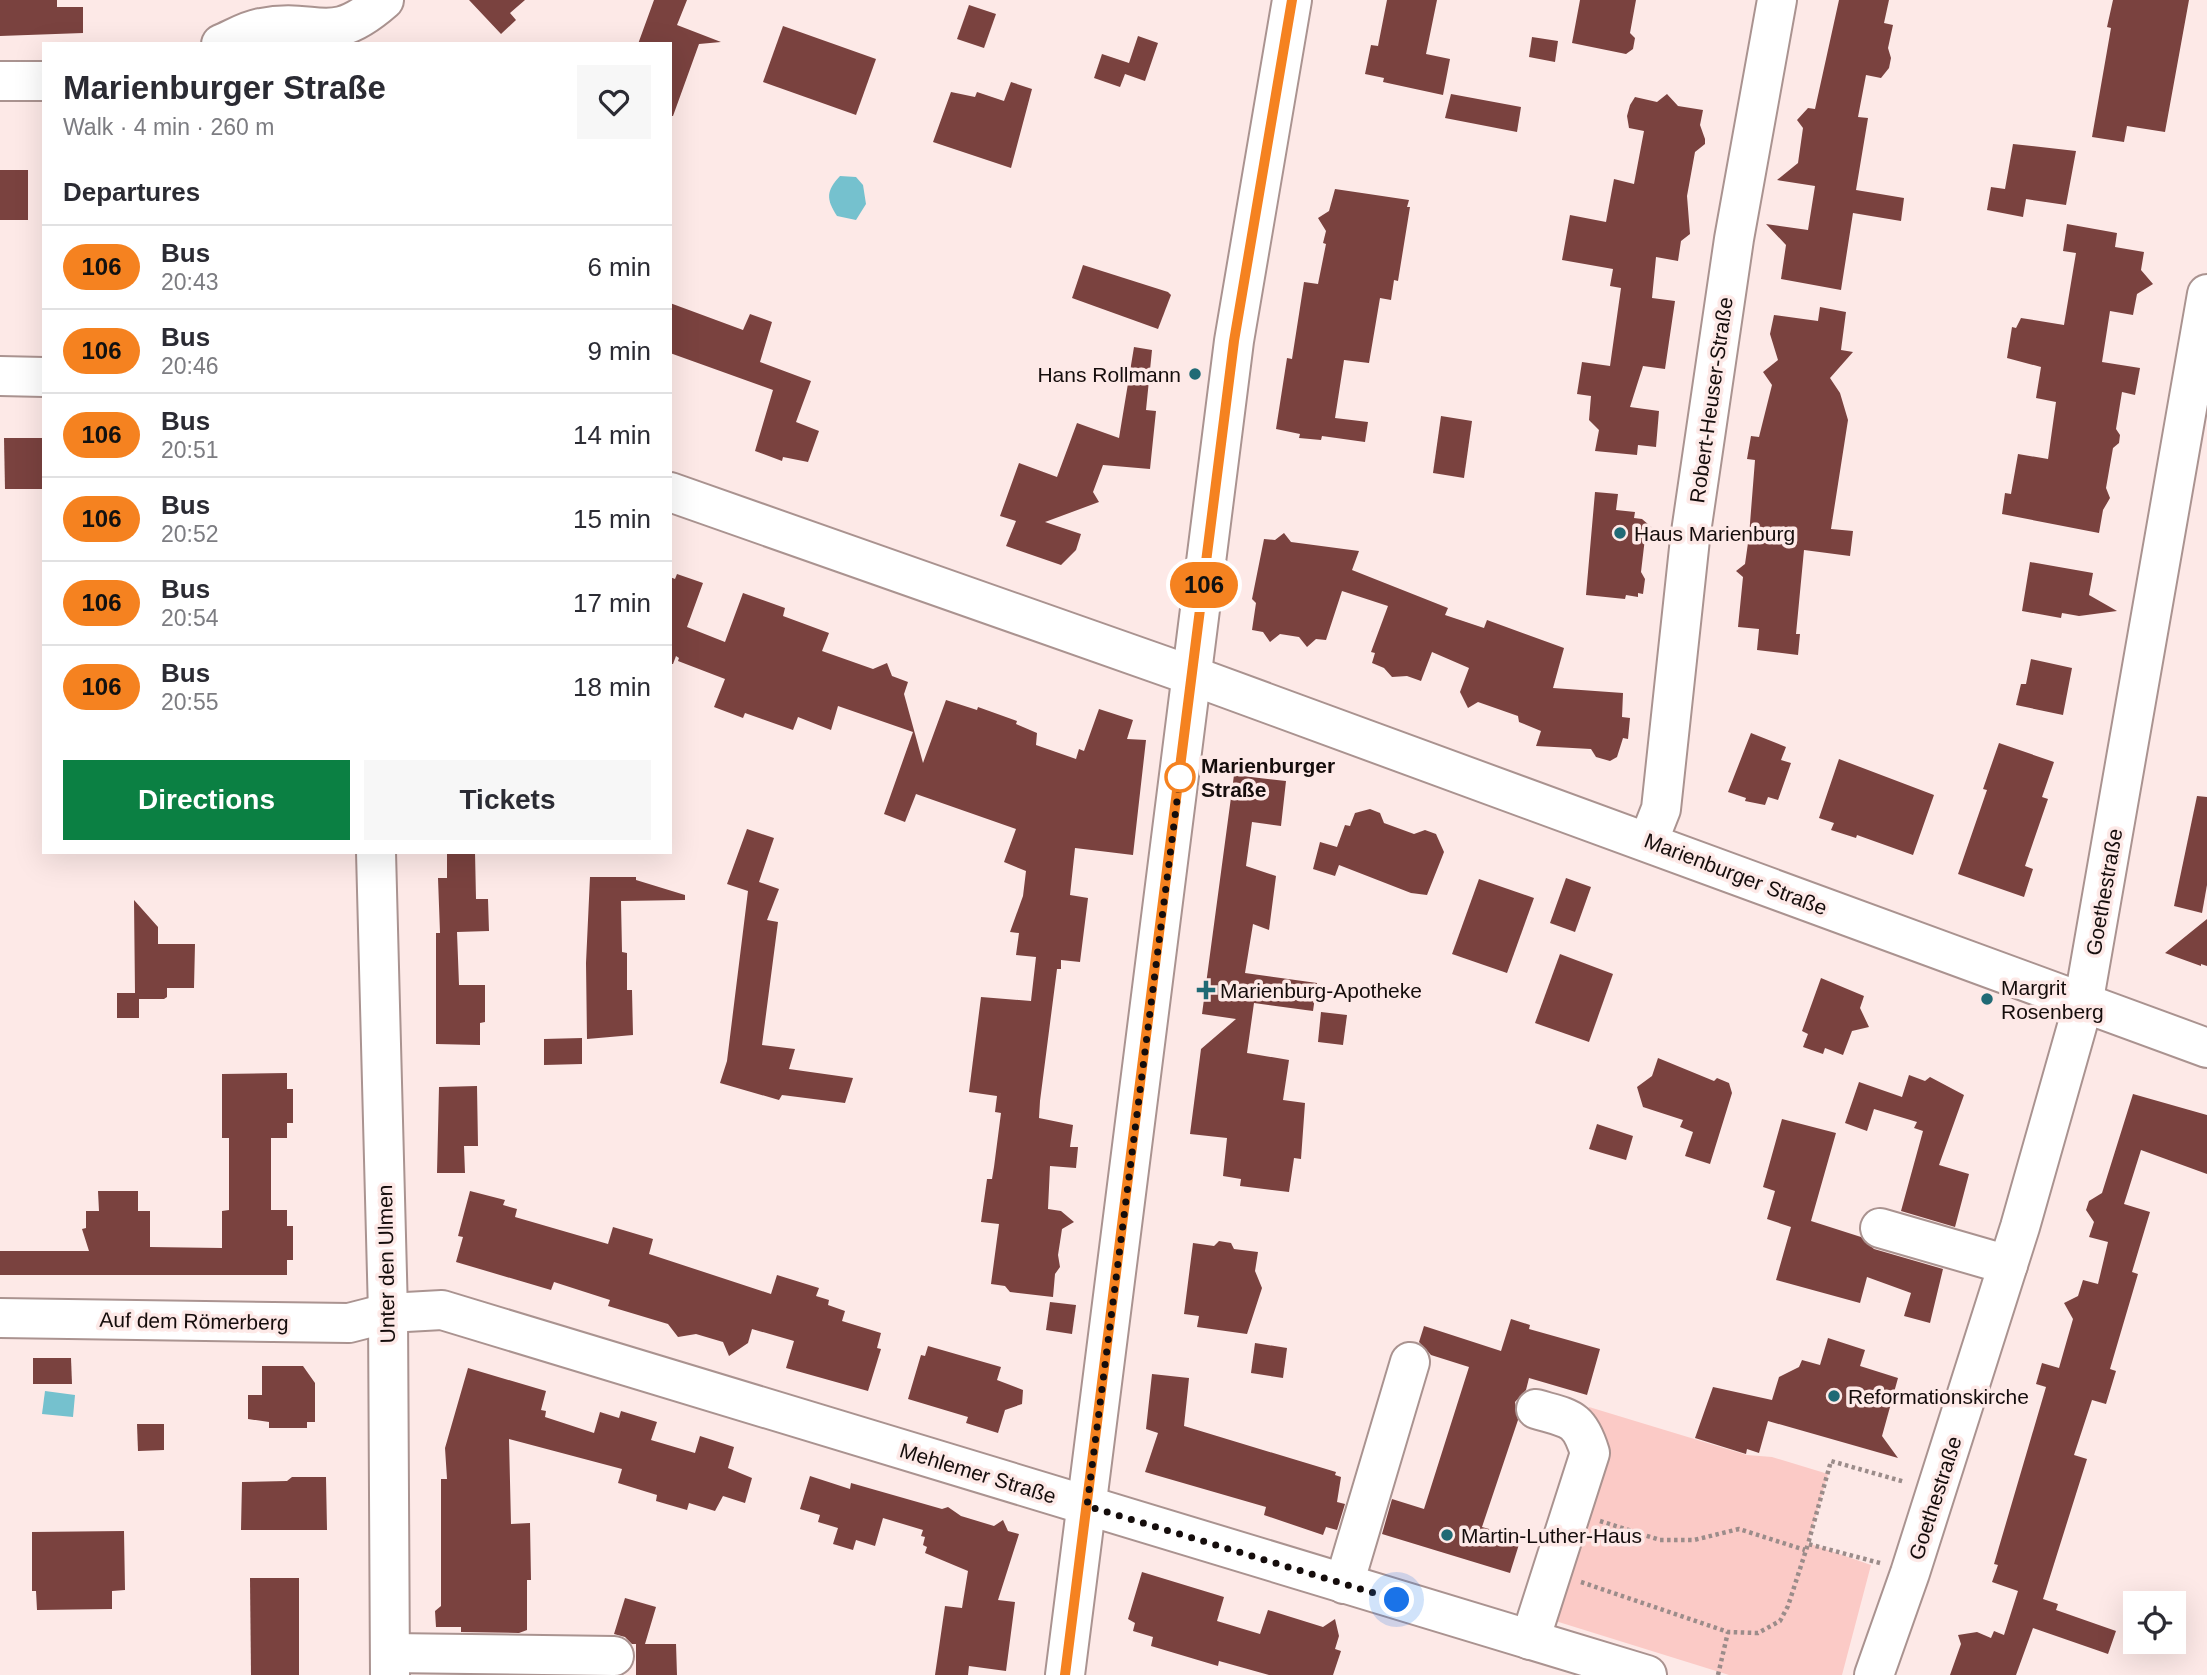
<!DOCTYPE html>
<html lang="en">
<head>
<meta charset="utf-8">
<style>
	:root { --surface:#fff; --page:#f7f7f7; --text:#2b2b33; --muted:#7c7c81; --line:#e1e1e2; --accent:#0b8043 }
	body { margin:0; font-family:Arial,sans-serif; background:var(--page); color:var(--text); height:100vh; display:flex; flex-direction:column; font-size:26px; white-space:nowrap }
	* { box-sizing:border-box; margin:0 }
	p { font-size:23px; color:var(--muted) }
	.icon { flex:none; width:38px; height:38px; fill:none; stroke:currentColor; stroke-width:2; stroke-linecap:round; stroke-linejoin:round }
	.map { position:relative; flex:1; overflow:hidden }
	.details { position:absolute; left:42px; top:42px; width:630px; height:812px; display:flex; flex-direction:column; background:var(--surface); border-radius:0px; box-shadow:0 7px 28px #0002 }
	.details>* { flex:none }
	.badge { padding:0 14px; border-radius:23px; font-size:24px; line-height:46px }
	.buttons { position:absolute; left:2123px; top:1591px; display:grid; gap:14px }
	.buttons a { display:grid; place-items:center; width:63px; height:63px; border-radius:0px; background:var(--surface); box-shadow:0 7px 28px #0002; font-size:35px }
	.you { position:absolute; width:35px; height:35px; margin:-18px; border:5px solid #fff; border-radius:50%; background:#1a73e8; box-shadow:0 0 0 10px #1a73e833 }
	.map>.badge { position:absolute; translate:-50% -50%; box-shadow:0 0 0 4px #fff }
	h2 { padding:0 21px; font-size:26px; line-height:63px }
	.round { display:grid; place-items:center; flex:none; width:74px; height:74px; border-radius:0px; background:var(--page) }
	.summary { display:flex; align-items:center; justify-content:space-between; height:119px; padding:0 21px }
	h1 { font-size:33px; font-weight:600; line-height:52px }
	.button { display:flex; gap:14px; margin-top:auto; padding:14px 21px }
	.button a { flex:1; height:80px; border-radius:0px; background:var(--accent); color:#fff; font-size:28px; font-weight:600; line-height:80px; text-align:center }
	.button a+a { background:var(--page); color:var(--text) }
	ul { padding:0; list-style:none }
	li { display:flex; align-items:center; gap:21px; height:84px; padding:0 21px; border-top:2px solid var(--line) }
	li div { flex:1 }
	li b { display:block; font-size:26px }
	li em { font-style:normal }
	li .badge { min-width:77px; font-weight:700; text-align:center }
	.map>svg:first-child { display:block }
	.green { fill:#fbcac6 }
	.water { fill:#75c1ce }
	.building { fill:#7a423f }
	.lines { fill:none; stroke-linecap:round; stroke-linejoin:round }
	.minor-casing { stroke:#aa9390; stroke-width:42 }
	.path { stroke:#9b8c8a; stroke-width:4.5; stroke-dasharray:3.5 3.5; stroke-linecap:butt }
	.minor { stroke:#fff; stroke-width:38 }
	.line-casing { stroke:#fff; stroke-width:16 }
	.line { stroke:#f58220; stroke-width:10 }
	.walk { stroke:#150d0c; stroke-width:7; stroke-dasharray:0 12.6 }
	.poi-dot { fill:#206a75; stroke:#fde9e7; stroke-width:2.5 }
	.stop-dot { fill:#fff; stroke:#f58220; stroke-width:3.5 }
	.labels { text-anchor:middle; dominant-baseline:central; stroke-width:7; stroke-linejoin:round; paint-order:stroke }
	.poi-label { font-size:21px; fill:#150d0c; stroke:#fde9e7; text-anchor:start }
	.street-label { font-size:21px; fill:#150d0c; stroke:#fde9e7 }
	.stop-label { font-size:21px; font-weight:bold; fill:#150d0c; stroke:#fde9e7; text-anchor:start }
</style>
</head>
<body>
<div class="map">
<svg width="2207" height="1675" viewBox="0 0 2207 1675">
	<rect width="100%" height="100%" fill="#fde9e7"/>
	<polygon class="green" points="1589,1407 1747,1455 1772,1457 1828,1474 1808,1543 1871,1565 1842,1675 1729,1675 1549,1619"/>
	<g class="water">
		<path d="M840 176 856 177 863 185 866 204 856 220 837 216C826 199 826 191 840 176Z"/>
		<polygon points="45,1391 75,1395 73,1417 42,1414"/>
	</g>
	<g class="building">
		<polygon points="0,0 57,0 57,7 83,7 83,33 0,36"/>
		<polygon points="469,0 525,0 510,13 516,20 501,34"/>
		<polygon points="654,0 687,0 677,25 721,42 699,44 673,116 670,116 670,44 638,44"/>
		<polygon points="1387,0 1437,0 1426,54 1450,59 1443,95 1383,82 1384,78 1365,74 1371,45 1378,46"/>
		<polygon points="1580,0 1636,0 1630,33 1635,38 1633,49 1626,54 1572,43"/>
		<polygon points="1839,0 1889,0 1884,23 1893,25 1888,48 1891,58 1889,68 1881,78 1866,75 1858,117 1868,118 1856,190 1904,198 1901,221 1853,213 1841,290 1781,279 1786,245 1766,224 1808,230 1815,186 1777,180 1798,163 1803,128 1797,120 1808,108 1815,109"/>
		<polygon points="2113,0 2189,0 2165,132 2127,126 2124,142 2092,137 2111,28 2107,27"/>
		<polygon points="969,5 996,14 984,48 957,39"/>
		<polygon points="783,26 876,59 856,115 763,82"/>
		<polygon points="1138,36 1158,43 1145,81 1125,74 1120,87 1094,78 1102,54 1129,63"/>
		<polygon points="1532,37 1558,41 1555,62 1529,57"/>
		<polygon points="1011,82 1032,89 1011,168 933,142 951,92 975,97 977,92 1004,101"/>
		<polygon points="1451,94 1521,107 1517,132 1445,118"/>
		<polygon points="1667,94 1678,106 1703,110 1700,125 1705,139 1705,144 1695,152 1687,196 1690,234 1681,241 1678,261 1656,257 1652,298 1675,301 1665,369 1643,366 1630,407 1659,411 1656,447 1638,445 1637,455 1595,451 1599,430 1589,420 1591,396 1577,394 1582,362 1610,366 1621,288 1610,286 1613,269 1562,260 1570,215 1606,222 1614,179 1634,184 1644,131 1629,128 1627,116 1630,105 1635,97 1657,102"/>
		<polygon points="2013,144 2076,151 2066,205 2026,199 2023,217 1987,210 1991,187 2005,189"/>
		<rect x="0" y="170" width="28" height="50"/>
		<polygon points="1335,189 1409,200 1407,207 1410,207 1398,281 1394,280 1391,300 1380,298 1369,363 1344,360 1335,418 1368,422 1365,442 1322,436 1321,440 1299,438 1300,434 1276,429 1287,358 1292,359 1304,282 1318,284 1326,244 1323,243 1326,231 1318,218 1329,211"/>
		<polygon points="2067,224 2117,233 2115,247 2144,252 2141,270 2153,284 2137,294 2133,315 2110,311 2102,362 2140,368 2135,395 2122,392 2116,429 2120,435 2119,443 2113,448 2106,488 2110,498 2103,510 2099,533 2002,514 2005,493 2011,494 2018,454 2048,459 2056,402 2036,398 2041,367 2007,358 2012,327 2016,328 2021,318 2064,325 2076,253 2063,251"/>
		<polygon points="1083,265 1168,292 1171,295 1158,329 1072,298"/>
		<polygon points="670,303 743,330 750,314 772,322 760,362 811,381 796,422 819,431 808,462 783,457 782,461 755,451 773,390 670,353"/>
		<polygon points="1820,307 1846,312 1841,350 1853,352 1830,378 1840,393 1848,420 1831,529 1853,531 1850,556 1804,550 1796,634 1800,634 1798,655 1757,650 1759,629 1738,627 1743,577 1736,571 1745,564 1749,536 1755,460 1747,459 1751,436 1759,437 1772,385 1763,372 1778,360 1770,334 1774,315 1818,321"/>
		<polygon points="1134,347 1152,350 1146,410 1156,411 1150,469 1103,465 1093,492 1099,502 1045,522 1081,534 1076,550 1061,565 1006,546 1016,521 1000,516 1019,463 1057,477 1077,423 1119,438"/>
		<polygon points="1441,416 1472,421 1464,478 1433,473"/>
		<polygon points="4,438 44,438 44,489 5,489"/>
		<polygon points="1595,492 1618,494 1616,510 1635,512 1634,518 1642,519 1656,531 1645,538 1641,572 1645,579 1643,594 1638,593 1638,597 1626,595 1625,599 1586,595"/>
		<polygon points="1284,533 1291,542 1359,551 1352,570 1448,608 1445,615 1484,628 1487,620 1564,648 1553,688 1623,693 1622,717 1630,718 1628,739 1623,738 1617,757 1610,761 1596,757 1591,749 1536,746 1541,731 1519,722 1518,716 1478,702 1468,708 1460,692 1469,668 1432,652 1421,681 1407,676 1392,677 1384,668 1372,663 1375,653 1371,652 1388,606 1342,591 1326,640 1316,639 1307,647 1299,637 1280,634 1270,642 1263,632 1252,630 1256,603 1252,599 1264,539 1275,540"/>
		<polygon points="2030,562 2093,573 2089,595 2117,611 2079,616 2062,613 2061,618 2022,611"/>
		<polygon points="677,574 703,583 687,627 725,642 743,593 785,608 783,616 829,633 822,651 873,669 887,663 892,676 908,682 904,694 923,763 946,700 977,710 978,707 1017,721 1016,724 1037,733 1036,745 1076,759 1079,749 1084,751 1099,709 1133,720 1127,739 1146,740 1133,855 1075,848 1070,895 1088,898 1080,962 1061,960 1061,969 1057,969 1040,1101 1039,1118 1073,1125 1070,1147 1078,1147 1076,1168 1050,1166 1048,1209 1061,1211 1074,1222 1062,1229 1058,1255 1060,1267 1055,1274 1053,1297 1010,1292 1005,1286 991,1284 999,1224 981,1222 987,1179 992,1179 994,1167 1001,1113 995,1112 997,1096 969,1092 981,997 1031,1001 1036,957 1016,955 1019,933 1010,932 1023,896 1026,871 1004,862 1016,829 916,794 905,822 884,814 913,732 838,706 831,730 798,717 793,730 745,713 743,718 714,707 725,679 678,661 679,658 676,656 673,664 670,664 670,577 675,579"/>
		<polygon points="2031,659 2072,668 2063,715 2016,705 2021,684 2026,684"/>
		<polygon points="1751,733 1786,747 1781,760 1791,763 1778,800 1768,797 1765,805 1745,801 1746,798 1728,792"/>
		<polygon points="1999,743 2054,762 2042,797 2048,799 2025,866 2033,869 2024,897 1958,874 1987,790 1983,789"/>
		<polygon points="1839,759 1934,795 1913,855 1857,835 1856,838 1831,830 1834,823 1819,818"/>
		<polygon points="1234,775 1286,781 1281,826 1252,822 1246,866 1276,876 1269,930 1253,924 1245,973 1317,983 1313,1011 1254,1003 1247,1053 1289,1060 1283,1100 1305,1103 1301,1159 1294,1158 1289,1192 1240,1186 1241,1179 1223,1176 1227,1138 1190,1134 1201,1049 1236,1019 1202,1014"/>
		<polygon points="2197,796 2207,797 2207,885 2202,913 2174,906"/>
		<polygon points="1370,809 1380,813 1384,823 1414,834 1425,830 1436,834 1444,852 1427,895 1411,893 1339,865 1335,876 1313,869 1320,842 1337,847 1345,825 1350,826 1355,813"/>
		<polygon points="747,829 774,838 759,882 779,889 767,920 778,922 762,1045 795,1049 789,1069 853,1078 845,1103 782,1095 779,1100 720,1083 727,1061 748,891 727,884"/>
		<polygon points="447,852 475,852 476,899 488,899 489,931 457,932 459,985 485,985 485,1022 480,1023 480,1045 436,1044 436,933 440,933 438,878 447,878"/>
		<polygon points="590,877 636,877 636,880 685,895 685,900 621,901 622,952 627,953 627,990 632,990 633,1035 587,1039 586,963"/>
		<polygon points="1566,878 1591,887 1575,932 1550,923"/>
		<polygon points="1479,879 1534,898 1507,973 1452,954"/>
		<polygon points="134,900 158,927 158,944 195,944 194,988 167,988 167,997 164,999 139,999 139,1018 117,1018 117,993 135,993"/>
		<polygon points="2207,919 2207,966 2201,964 2201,966 2165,953"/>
		<polygon points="1560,954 1613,974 1589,1042 1535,1023"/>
		<polygon points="1821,978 1864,996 1860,1008 1869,1027 1852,1031 1843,1055 1825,1048 1823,1054 1803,1047 1808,1034 1802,1031"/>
		<polygon points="1321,1012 1347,1015 1343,1045 1318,1042"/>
		<polygon points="582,1038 582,1064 544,1065 544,1039"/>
		<polygon points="1658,1058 1714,1081 1717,1078 1729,1083 1732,1093 1710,1164 1685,1156 1693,1132 1680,1127 1683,1120 1643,1107 1637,1087 1652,1076"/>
		<polygon points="287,1073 287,1089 293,1089 293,1123 287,1123 287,1138 271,1138 271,1210 287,1210 287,1226 293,1226 293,1260 287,1260 287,1275 0,1275 0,1251 89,1251 82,1229 86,1228 86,1211 99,1211 98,1191 138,1191 138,1211 150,1211 150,1247 222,1248 222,1211 229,1210 229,1138 222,1138 222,1074"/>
		<polygon points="1909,1075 1925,1081 1930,1077 1964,1095 1939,1165 1969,1174 1955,1227 1901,1211 1923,1131 1914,1128 1917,1122 1874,1109 1867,1131 1845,1123 1859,1082 1902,1097"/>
		<polygon points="477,1086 478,1146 464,1146 465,1173 437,1173 439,1087"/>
		<polygon points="2133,1094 2207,1115 2207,1174 2141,1150 2124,1204 2150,1212 2132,1272 2138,1274 2110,1369 2116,1371 2106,1404 2092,1400 2074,1455 2087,1459 2043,1599 2058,1604 2056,1610 2116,1631 2108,1654 2033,1628 2016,1675 1950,1675 1961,1644 1958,1635 1977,1632 1991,1638 1994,1631 2004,1635 2018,1591 1992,1582 1998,1565 1994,1564 2046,1387 2036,1384 2042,1363 2059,1368 2073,1319 2064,1303 2078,1296 2083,1280 2098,1284 2108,1242 2089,1237 2094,1222 2086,1210 2089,1201 2102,1193"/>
		<polygon points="1782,1119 1836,1133 1811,1221 1861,1237 1874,1249 1943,1269 1930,1323 1904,1316 1911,1293 1867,1277 1860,1303 1776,1280 1791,1227 1767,1219 1775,1191 1763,1187"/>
		<polygon points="1597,1124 1633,1136 1626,1160 1589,1149"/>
		<polygon points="470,1191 505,1200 503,1205 517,1209 515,1217 608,1244 613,1227 653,1239 649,1254 771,1294 777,1275 819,1288 816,1296 829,1300 828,1305 845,1311 842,1321 881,1333 877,1348 881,1349 868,1391 786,1368 794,1341 752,1329 748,1343 729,1356 723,1342 696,1334 678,1337 668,1324 608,1306 610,1300 554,1282 551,1290 456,1262 463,1237 458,1236"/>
		<polygon points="1219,1241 1231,1243 1234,1249 1258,1252 1255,1271 1262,1288 1247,1334 1197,1327 1199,1316 1184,1314 1193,1243 1214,1246"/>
		<polygon points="1050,1302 1076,1305 1072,1334 1046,1330"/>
		<polygon points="1511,1319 1530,1325 1529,1329 1600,1349 1587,1395 1529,1378 1526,1390 1515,1402 1518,1420 1482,1527 1521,1538 1510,1573 1382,1534 1392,1499 1424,1509 1469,1367 1431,1355 1419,1342 1424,1326 1501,1351"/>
		<polygon points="1828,1338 1865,1350 1860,1366 1898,1378 1882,1436 1898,1458 1768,1421 1759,1453 1747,1449 1746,1454 1695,1438 1713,1387 1772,1400 1779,1377 1799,1367 1802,1360 1820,1365"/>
		<polygon points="1255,1343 1287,1348 1283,1378 1251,1373"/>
		<polygon points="928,1346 1001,1367 997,1380 1023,1390 1022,1404 1005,1410 998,1433 966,1423 968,1417 908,1399 921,1355 925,1356"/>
		<polygon points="33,1358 71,1358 72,1384 33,1384"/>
		<polygon points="262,1366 303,1366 315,1383 315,1422 307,1422 307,1428 269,1428 269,1422 248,1419 248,1395 262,1395"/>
		<polygon points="468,1368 546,1391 541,1410 546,1411 545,1417 594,1433 600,1412 619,1418 621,1411 657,1422 651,1440 695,1453 700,1436 734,1447 728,1468 752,1478 745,1503 723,1496 715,1511 689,1503 687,1510 656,1501 657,1495 618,1483 622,1469 509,1439 511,1524 530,1523 531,1580 527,1580 527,1630 519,1633 461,1632 461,1627 436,1627 435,1611 441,1606 441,1479 447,1479 445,1448"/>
		<polygon points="1152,1374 1189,1378 1184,1426 1336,1472 1335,1475 1341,1477 1337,1502 1345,1504 1337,1530 1326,1527 1323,1535 1264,1515 1266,1507 1145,1472 1158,1433 1146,1429"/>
		<polygon points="137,1424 164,1424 164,1450 138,1451"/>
		<polygon points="810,1476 850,1489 851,1483 942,1509 948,1507 961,1516 994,1526 1003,1520 1008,1531 1019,1534 998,1600 1015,1602 1006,1671 969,1666 968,1675 935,1675 945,1606 962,1608 968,1571 925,1553 927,1547 923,1545 925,1537 921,1536 923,1530 883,1518 875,1546 856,1540 853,1550 833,1544 838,1528 818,1522 820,1515 800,1509"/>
		<polygon points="292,1477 326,1477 327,1530 241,1530 242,1482 287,1481"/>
		<polygon points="124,1531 125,1590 112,1591 112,1609 37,1610 36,1591 32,1591 32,1532"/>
		<polygon points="1142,1572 1224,1597 1217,1621 1260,1634 1268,1610 1323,1627 1335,1619 1339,1636 1335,1649 1341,1651 1333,1675 1269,1675 1219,1661 1218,1666 1151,1646 1153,1637 1133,1631 1135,1623 1128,1619"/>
		<polygon points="250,1578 299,1578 299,1675 251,1675"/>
		<polygon points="625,1598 656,1607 645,1644 632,1644 625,1637 614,1634"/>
		<polygon points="636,1644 676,1644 677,1675 636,1675"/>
	</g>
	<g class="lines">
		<defs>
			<g id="minor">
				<path d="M221 44C233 39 248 30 261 28 319 16 328 49 384 0"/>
				<polyline points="0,81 44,81"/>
				<polyline points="0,376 44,377"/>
				<polyline points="670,492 1193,676 2207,1048"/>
				<polyline points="1648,842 1661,809 1690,539 1734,239 1777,0"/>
				<polyline points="376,852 388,1313 390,1675"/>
				<polyline points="1880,1228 2008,1265"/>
				<polyline points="0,1318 349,1323 388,1313 442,1310 1647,1675"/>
				<polyline points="1344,1584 1410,1362"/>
				<path d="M1530 1640 1590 1453C1579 1417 1570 1419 1536 1409"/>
				<polyline points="390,1653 614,1656"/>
				<polyline points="1065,1675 1234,341 1292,0"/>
				<polyline points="1874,1675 1910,1573 2020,1227 2083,1005 2207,294"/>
			</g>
		</defs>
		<use href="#minor" class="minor-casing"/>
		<g class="path">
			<polyline points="1600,1521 1660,1540 1694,1540 1739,1529 1805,1550"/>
			<polyline points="1880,1563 1808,1544 1831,1461 1905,1482"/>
			<polyline points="1581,1582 1728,1632 1758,1633 1780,1621 1788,1606 1808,1544"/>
			<polyline points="1718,1675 1728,1632"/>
		</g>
		<use href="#minor" class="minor"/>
	</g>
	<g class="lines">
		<defs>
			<polyline id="line" points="1065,1675 1234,341 1292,0"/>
		</defs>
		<use href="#line" class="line-casing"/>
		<use href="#line" class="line"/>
		<polyline class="walk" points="1180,777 1087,1506 1397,1600"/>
	</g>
	<g class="poi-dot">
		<circle cx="1195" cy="374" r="7"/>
		<circle cx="1620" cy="533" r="7"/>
		<path d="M1202.5 979.5h7v7h7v7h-7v7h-7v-7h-7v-7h7z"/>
		<circle cx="1987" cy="999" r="7"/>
		<circle cx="1834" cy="1396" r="7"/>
		<circle cx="1447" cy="1535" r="7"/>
	</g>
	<circle class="stop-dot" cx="1180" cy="777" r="14"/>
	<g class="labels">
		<g class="poi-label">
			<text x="1181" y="374" text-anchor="end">Hans Rollmann</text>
			<text x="1634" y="533">Haus Marienburg</text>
			<text x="2001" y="987">Margrit<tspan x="2001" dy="24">Rosenberg</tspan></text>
			<text x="1220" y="990">Marienburg-Apotheke</text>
			<text x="1848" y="1396">Reformationskirche</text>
			<text x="1461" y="1535">Martin-Luther-Haus</text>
		</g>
		<g class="street-label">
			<text transform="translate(1711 400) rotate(-82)">Robert-Heuser-Straße</text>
			<text transform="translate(1736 874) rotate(21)">Marienburger Straße</text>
			<text transform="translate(2104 892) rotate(-80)">Goethestraße</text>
			<text transform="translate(386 1264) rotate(-91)">Unter den Ulmen</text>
			<text transform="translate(194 1321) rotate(1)">Auf dem Römerberg</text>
			<text transform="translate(978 1473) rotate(17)">Mehlemer Straße</text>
			<text transform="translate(1935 1498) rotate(-72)">Goethestraße</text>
		</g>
		<g class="stop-label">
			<text x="1201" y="765">Marienburger<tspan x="1201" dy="24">Straße</tspan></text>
		</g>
	</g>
</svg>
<div class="buttons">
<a><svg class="icon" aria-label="locate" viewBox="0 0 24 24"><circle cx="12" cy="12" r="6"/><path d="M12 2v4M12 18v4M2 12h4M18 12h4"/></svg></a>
</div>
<div class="you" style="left:1397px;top:1600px"></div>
<b class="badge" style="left:1204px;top:585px;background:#f58220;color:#111">106</b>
<section class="details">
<div class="summary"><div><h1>Marienburger Straße</h1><p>Walk · 4 min · 260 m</p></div><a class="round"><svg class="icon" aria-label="heart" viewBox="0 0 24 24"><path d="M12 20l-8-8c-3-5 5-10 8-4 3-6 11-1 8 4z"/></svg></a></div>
<h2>Departures</h2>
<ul>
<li><span class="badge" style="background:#f58220;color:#111">106</span><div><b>Bus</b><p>20:43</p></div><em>6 min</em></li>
<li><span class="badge" style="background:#f58220;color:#111">106</span><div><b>Bus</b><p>20:46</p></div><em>9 min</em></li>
<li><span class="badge" style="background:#f58220;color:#111">106</span><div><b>Bus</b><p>20:51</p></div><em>14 min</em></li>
<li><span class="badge" style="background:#f58220;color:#111">106</span><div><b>Bus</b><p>20:52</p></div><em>15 min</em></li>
<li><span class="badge" style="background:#f58220;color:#111">106</span><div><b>Bus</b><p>20:54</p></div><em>17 min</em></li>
<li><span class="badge" style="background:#f58220;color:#111">106</span><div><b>Bus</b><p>20:55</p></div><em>18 min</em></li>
</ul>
<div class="button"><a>Directions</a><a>Tickets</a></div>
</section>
</div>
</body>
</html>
